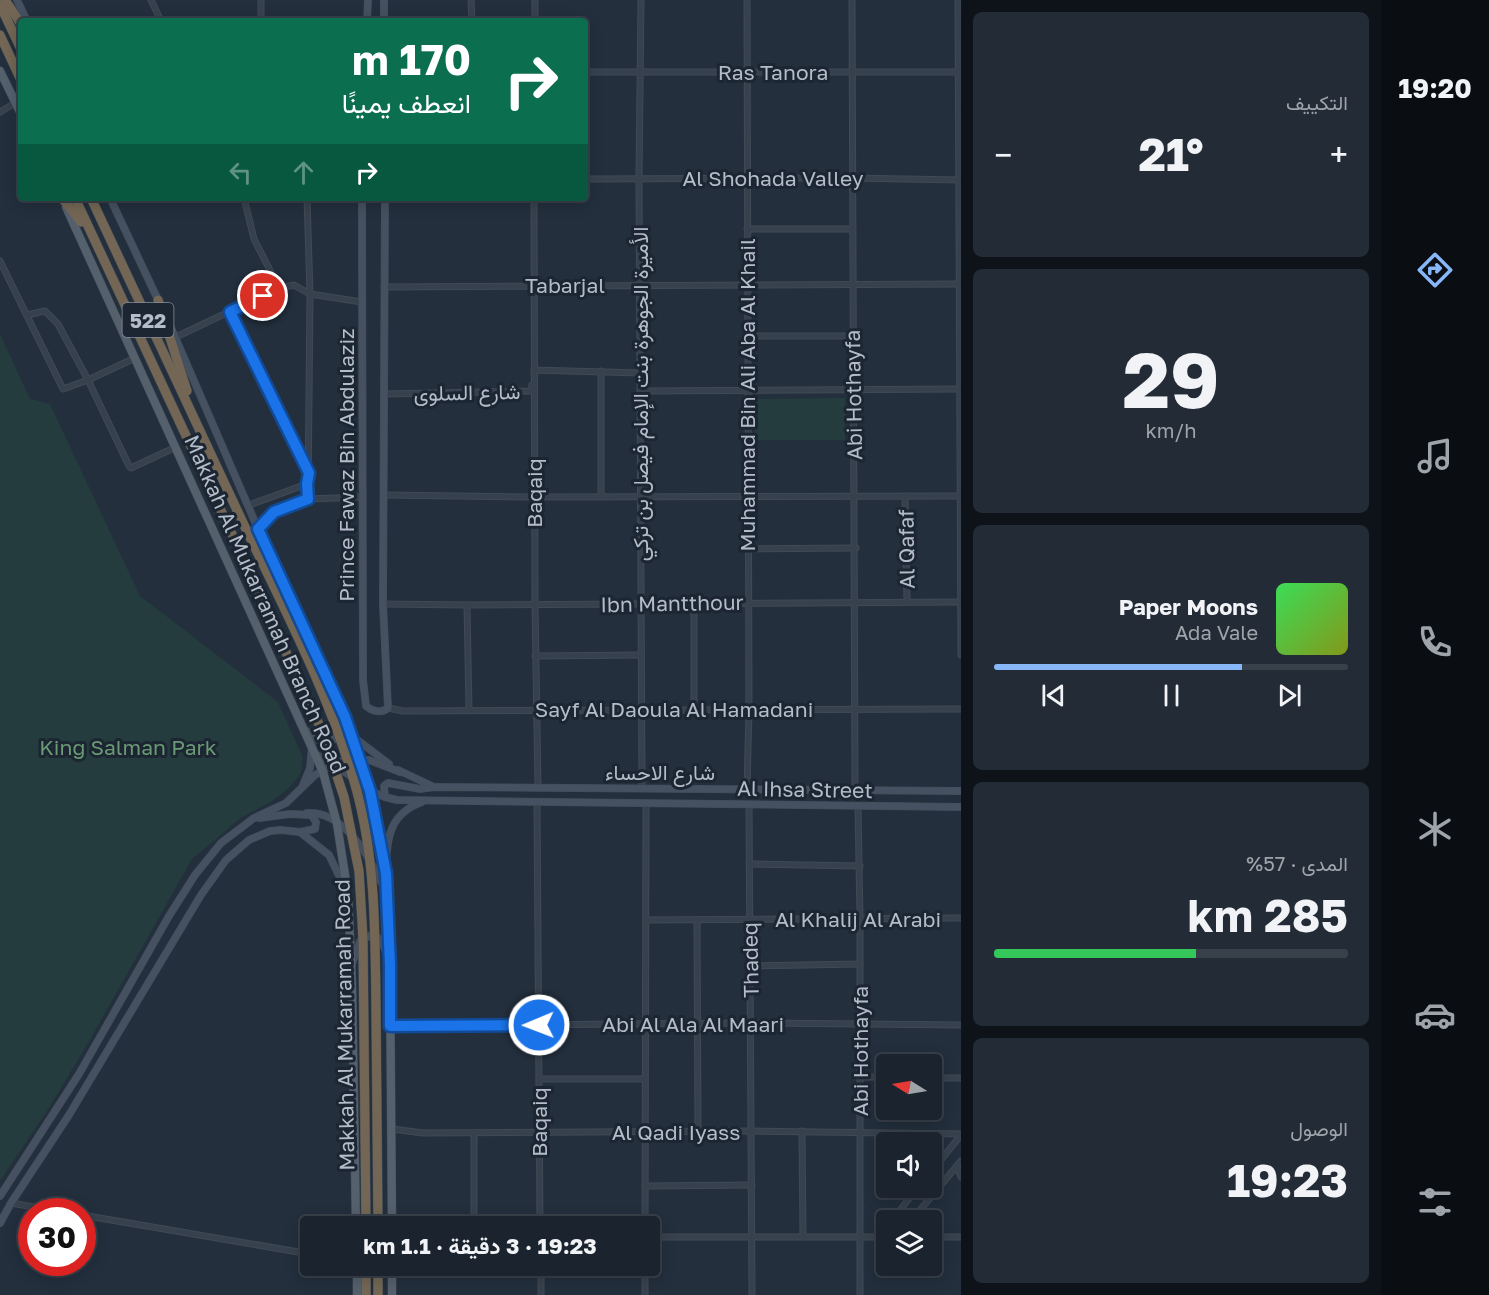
<!DOCTYPE html>
<html lang="ar">
<meta charset="utf-8">
<style>
:root{--surface:#1a232e;--page:#232b36;--text:#f1f3f6;--muted:#9fa4aa;--line:#38404a;--accent:#87b6f9}
body{margin:0;font-family:"Golos Text",Vazirmatn,sans-serif;background:var(--page);color:var(--text);direction:rtl;height:100vh;display:flex;flex-direction:column;font-size:22px;white-space:nowrap}
*{box-sizing:border-box;margin:0}
p{font-size:20px;color:var(--muted)}
.icon{flex:none;width:33px;height:33px;fill:none;stroke:currentColor;stroke-width:2;stroke-linecap:round;stroke-linejoin:round}
.map{position:relative;flex:1;overflow:hidden;direction:ltr}
.drawer{display:flex;flex-direction:column;gap:12px;padding:12px;background:#0e1319;width:420px}
.drawer>*{flex:none}
.top-card{position:absolute;left:18px;top:18px;width:570px;height:183px;border-radius:6px;box-shadow:0 3px 15px #0003,0 0 0 2px var(--line);direction:rtl;background:#0b6e4f;color:#fff;overflow:hidden}
.needle{width:39px;rotate:281deg}
.buttons{position:absolute;left:876px;top:1054px;display:grid;gap:12px}
.buttons a{display:grid;place-items:center;width:66px;height:66px;border-radius:6px;background:var(--surface);box-shadow:0 3px 15px #0003,0 0 0 2px var(--line);font-size:30px}
.speed{position:absolute;left:18px;top:1198px;display:flex;gap:12px;font-size:30px;font-weight:700;text-align:center}
.speed>*{display:grid;place-content:center;width:78px;height:78px;border-radius:50%;background:var(--surface);box-shadow:0 3px 15px #0003,0 0 0 2px var(--line);line-height:1}
.speed .limit{border:9px solid #d22;background:#fff;color:#111}
.pin{position:absolute;display:grid;place-items:center;width:51px;height:51px;color:#fff;margin:-26px;border:3px solid #fff;border-radius:50%;box-shadow:0 2px 6px #0007}
.me{position:absolute;width:66px;margin:-33px;rotate:269deg;stroke-linejoin:round;filter:drop-shadow(0 0 4px #0008)}
.turn{display:flex;align-items:center;gap:21px;height:126px;padding:0 18px;font-size:27px}
.turn .icon{width:78px;height:78px;stroke-width:2.5}
.turn b{display:block;font-size:42px;line-height:51px}
.lanes{display:flex;align-items:center;height:57px;padding:0 18px;background:#0003;justify-content:center;gap:30px;direction:ltr}
.lanes .off{opacity:.35}
.big{font-size:45px;font-weight:700;line-height:1.1}
.drawer .widget{flex:1;display:flex;flex-direction:column;justify-content:center;gap:9px;min-width:0;padding:0 21px;border-radius:9px;background:var(--page)}
.drawer .dial{align-items:center;gap:0}
.dial b{font-size:78px;line-height:1}
.song{display:flex;align-items:center;gap:18px}
.cover{width:72px;height:72px;border-radius:9px;background:linear-gradient(135deg,hsl(130 70% 55%),hsl(70 70% 35%))}
.played{height:6px;border-radius:3px;background:linear-gradient(90deg,var(--accent) 70%,var(--line) 70%)}
.keys{display:flex;justify-content:space-around;direction:ltr}
.heat{display:flex;justify-content:space-between;align-items:center;font-size:33px;direction:ltr}
.charge{height:9px;border-radius:4px;background:linear-gradient(90deg,#34c759 57%,var(--line) 0)}
.trip{position:absolute;left:300px;top:1216px;width:360px;height:60px;border-radius:6px;background:var(--surface);box-shadow:0 3px 15px #0003,0 0 0 2px var(--line);font-weight:700;line-height:60px;text-align:center;direction:rtl}
main{display:flex;flex:1;min-height:0}
.menu{display:flex;flex-direction:column;width:108px;justify-content:space-around;align-items:center;background:#0a0e12;color:var(--muted)}
.menu .icon{width:42px;height:42px}
.menu .selected{color:var(--accent)}
.menu b{font-size:27px;color:var(--text)}
.map>svg:first-child{display:block}
</style>
<main>
<nav class="menu">
<b>19:20</b>
<svg class="icon selected" aria-label="directions" viewBox="0 0 24 24"><path d="M12 3l9 9-9 9-9-9zM9 14v-3h6M13 9l2 2-2 2"/></svg>
<svg class="icon" aria-label="music" viewBox="0 0 24 24"><path d="M9 18V5l10-2v13"/><circle cx="6" cy="18" r="3"/><circle cx="16" cy="16" r="3"/></svg>
<svg class="icon" aria-label="phone" viewBox="0 0 24 24"><path d="M5 4h4l2 5-3 2q2 4 5 5l2-3 5 2v4C11 20 4 13 5 4z"/></svg>
<svg class="icon" aria-label="climate" viewBox="0 0 24 24"><path d="M12 3v18M4 7l16 10M4 17L20 7"/></svg>
<svg class="icon" aria-label="car" viewBox="0 0 24 24"><path d="M5 17H2v-5l4-1 3-4h7l3 4 3 1v5h-3M9 17h6M6 11h13"/><circle cx="7" cy="17" r="2"/><circle cx="17" cy="17" r="2"/></svg>
<svg class="icon" aria-label="filters" viewBox="0 0 24 24"><path d="M4 7h16M4 17h16"/><circle cx="9" cy="7" r="2"/><circle cx="15" cy="17" r="2"/></svg>
</nav>
<section class="drawer">
<div class="widget"><p>التكييف</p>
<div class="heat"><a>−</a><b class="big">21°</b><a>+</a></div>
</div>
<div class="widget dial"><b>29</b><p>km/h</p></div>
<div class="widget">
<div class="song"><i class="cover"></i><div><b>Paper Moons</b><p>Ada Vale</p></div></div>
<div class="played"></div>
<div class="keys"><svg class="icon" aria-label="previous" viewBox="0 0 24 24"><path d="M18 5L8 12l10 7zM5 5v14"/></svg><svg class="icon" aria-label="pause" viewBox="0 0 24 24"><path d="M8 5v14M16 5v14"/></svg><svg class="icon" aria-label="next" viewBox="0 0 24 24"><path d="M6 5l10 7-10 7zM19 5v14"/></svg></div>
</div>
<div class="widget"><p>المدى · 57%</p><b class="big">285 km</b><div class="charge"></div></div>
<div class="widget"><p>الوصول</p><b class="big">19:23</b></div>
</section>
<div class="map">
<svg width="961" height="1295" viewBox="0 0 961 1295">
<rect width="100%" height="100%" fill="#232f3d"/>
<!-- green -->
<g fill="#253c3e">
<path d="M 0,334 L 30,399 L 50,404 L 140,596 L 278,702 L 303,758 L 301,773 L 288,789 L 269,803 L 242,817 L 192,859 L 91,1038 L 49,1108 L 0,1181 Z"/>
<path d="M 845,398 L 845,440 L 755,440 L 756,399 Z"/>
</g>
<g fill="none" stroke-linecap="round" stroke-linejoin="round">
<defs>
<g id="minor">
<path d="M 151,0 L 161,21"/>
<path d="M 471,0 L 472,21"/>
<path d="M 535,0 L 535,21"/>
<path d="M 641,0 L 639,178 L 642,788"/>
<path d="M 747,0 L 749,710 L 747,789"/>
<path d="M 852,0 L 855,789"/>
<path d="M 958,0 L 961,655"/>
<path d="M 261,21 L 261,0"/>
<path d="M 585,72 L 958,72"/>
<path d="M 0,112 L 15,103"/>
<path d="M 585,179 L 851,178 L 961,180"/>
<path d="M 244,198 L 254,239 L 279,288"/>
<path d="M 307,198 L 310,294 L 308,499"/>
<path d="M 534,198 L 535,604 L 538,788"/>
<path d="M 747,229 L 852,229"/>
<path d="M 0,261 L 63,389 L 88,380 L 135,358"/>
<path d="M 384,287 L 961,284"/>
<path d="M 230,312 L 309,472"/>
<path d="M 27,315 L 45,311 L 58,324 L 88,380 L 129,466 L 131,468 L 176,447"/>
<path d="M 748,336 L 853,336"/>
<path d="M 176,337 L 279,288 L 294,285 L 310,294 L 362,302"/>
<path d="M 601,371 L 601,497"/>
<path d="M 534,373 L 534,370 L 640,373"/>
<path d="M 641,391 L 960,389"/>
<path d="M 384,394 L 532,391 L 532,385"/>
<path d="M 384,495 L 534,497 L 961,496"/>
<path d="M 905,496 L 907,601"/>
<path d="M 249,505 L 307,484"/>
<path d="M 258,529 L 274,512 L 308,499 L 362,497"/>
<path d="M 747,549 L 856,548"/>
<path d="M 694,603 L 694,710"/>
<path d="M 383,604 L 467,605 L 961,602"/>
<path d="M 467,605 L 469,710"/>
<path d="M 535,656 L 641,655"/>
<path d="M 388,708 L 403,711 L 961,709"/>
<path d="M 537,802 L 540,1227"/>
<path d="M 749,805 L 752,1295"/>
<path d="M 858,806 L 860,919 L 860,1295"/>
<path d="M 749,864 L 860,866"/>
<path d="M 646,920 L 961,918"/>
<path d="M 697,920 L 698,1132"/>
<path d="M 750,966 L 860,964"/>
<path d="M 390,1026 L 750,1023 L 961,1025"/>
<path d="M 860,1077 L 886,1077"/>
<path d="M 932,1078 L 961,1078"/>
<path d="M 539,1079 L 645,1079"/>
<path d="M 392,1129 L 423,1133 L 751,1131 L 961,1134"/>
<path d="M 802,1131 L 803,1237"/>
<path d="M 957,1166 L 961,1177"/>
<path d="M 932,1171 L 961,1135"/>
<path d="M 645,1186 L 752,1185"/>
<path d="M 11,1203 L 62,1212"/>
<path d="M 82,1215 L 310,1254"/>
<path d="M 892,1221 L 917,1188"/>
<path d="M 911,1221 L 961,1161"/>
<path d="M 474,1227 L 474,1133"/>
<path d="M 645,1227 L 646,803"/>
<path d="M 650,1237 L 886,1237"/>
<path d="M 879,1237 L 886,1228"/>
<path d="M 932,1237 L 961,1237"/>
<path d="M 541,1266 L 541,1295"/>
<path d="M 645,1266 L 645,1295"/>
</g>
<g id="secondary">
<path d="M 17,0 L 27,21"/>
<path d="M 367,21 L 368,0"/>
<path d="M 384,21 L 384,0"/>
<path d="M 110,198 L 160,304"/>
<path d="M 362,198 L 363,680 L 366,706 C 372,711 381,714 388,708 L 383,604 L 385,198"/>
<path d="M 169,323 L 255,522 L 336,698"/>
<path d="M 305,730 L 323,744 L 344,735 L 346,721"/>
<path d="M 352,736 L 389,764"/>
<path d="M 315,754 L 348,774 L 370,791 L 385,797"/>
<path d="M 398,770 L 434,787"/>
<path d="M 303,785 L 310,768 L 312,747"/>
<path d="M 961,791 L 434,787 L 420,789 L 388,783 L 384,786 L 385,797 L 397,800 L 961,807"/>
<path d="M 307,813 C 346,810 373,863 386,892"/>
<path d="M 300,832 L 329,855 L 346,890"/>
<path d="M 386,864 C 387,834 392,813 422,802"/>
<path d="M 352,964 L 360,941 L 369,936 L 381,939 L 389,960"/>
<path d="M 0,1196 L 79,1074 L 169,916 L 195,875 L 221,843 L 254,818 L 286,803 L 315,775 L 338,762 L 352,760 L 369,760 L 400,772"/>
<path d="M 0,1223 L 11,1203 L 69,1115 L 201,895 L 226,860 L 249,840 L 270,831 L 281,830 L 300,832 L 315,829 L 316,822 L 311,815 L 290,814 L 259,818"/>
</g>
<g id="primary">
<path d="M 0,71 L 21,114"/>
<path d="M 66,207 L 323,772 L 337,824 L 348,894 L 352,986 L 356,1227"/>
<path d="M 336,698 L 358,752 L 370,791 L 386,873 L 390,965 L 392,1227"/>
<path d="M 392,1266 L 392,1295"/>
<path d="M 357,1295 L 357,1266"/>
</g>
<g id="motorway">
<path d="M 5,0 L 21,24"/>
<path d="M 0,5 L 21,49"/>
<path d="M 0,35 L 21,80"/>
<path d="M 62,198 L 81,222"/>
<path d="M 75,198 L 231,532"/>
<path d="M 91,198 L 244,525"/>
<path d="M 158,300 L 187,391"/>
<path d="M 366,1266 L 366,1295"/>
<path d="M 378,1266 L 378,1295"/>
</g>
</defs>
<!-- minor casing -->
<use href="#minor" stroke="#404a56" stroke-width="7"/>
<!-- secondary casing -->
<use href="#secondary" stroke="#404a56" stroke-width="8"/>
<!-- primary casing -->
<use href="#primary" stroke="#404a56" stroke-width="9"/>
<!-- motorway casing -->
<use href="#motorway" stroke="#424c58" stroke-width="10"/>
<!-- minor -->
<use href="#minor" stroke="#37414d" stroke-width="5"/>
<!-- secondary -->
<use href="#secondary" stroke="#455060" stroke-width="7"/>
<!-- primary -->
<use href="#primary" stroke="#55606d" stroke-width="8"/>
<!-- motorway -->
<use href="#motorway" stroke="#736654" stroke-width="9"/>
<defs>
<g id="motorway-bridge">
<path d="M 244,525 C 285,610 330,696 356,788 C 376,860 375,935 376,1009 C 377,1082 377,1154 378,1227"/>
<path d="M 231,532 L 322,731 L 344,797 L 359,871 L 363,939 L 366,1227"/>
</g>
</defs>
<!-- motorway-bridge casing -->
<use href="#motorway-bridge" stroke="#424c58" stroke-width="10" stroke-linecap="butt"/>
<!-- motorway-bridge -->
<use href="#motorway-bridge" stroke="#736654" stroke-width="9"/>
</g>
<g fill="none" stroke-linecap="round" stroke-linejoin="round">
<defs>
<path id="route" d="M 263,296 L 230,312 L 309,473 L 307,484 L 308,499 L 274,512 L 258,529 L 345,717 L 370,791 L 386,873 L 390,965 L 390,1026 L 539,1025"/>
</defs>
<!-- route casing -->
<use href="#route" stroke="#114b97" stroke-width="15"/>
<!-- route -->
<use href="#route" stroke="#1a73e8" stroke-width="10"/>
</g>
<g text-anchor="middle" dominant-baseline="central" stroke-width="6" stroke-linejoin="round" paint-order="stroke">
<!-- shield labels -->
<rect fill="#1c2632" stroke="#868f9b" stroke-width="1.5" x="122.5" y="303" width="51" height="34" rx="4.5"/>
<g font-size="20" font-weight="bold" fill="#b3bcc8">
<text x="148" y="320">522</text>
</g>
<!-- street labels -->
<g font-size="21" fill="#b3bcc8" stroke="#1c2632">
<text x="773" y="72">Ras Tanora</text>
<text x="773" y="178">Al Shohada Valley</text>
<text x="565" y="285">Tabarjal</text>
<text transform="translate(467 392) rotate(-1)">شارع السلوى</text>
<text transform="translate(640 394) rotate(-90)">الأميرة الجوهرة بنت الإمام فيصل بن تركي</text>
<text transform="translate(747 395) rotate(-90)">Muhammad Bin Ali Aba Al Khail</text>
<text transform="translate(853 395) rotate(-91)">Abi Hothayfa</text>
<text transform="translate(346 465) rotate(-90)">Prince Fawaz Bin Abdulaziz</text>
<text transform="translate(534 493) rotate(-90)">Baqaiq</text>
<text transform="translate(906 549) rotate(-91)">Al Qafaf</text>
<text transform="translate(672 603) rotate(-1)">Ibn Mantthour</text>
<text transform="translate(266 604) rotate(66)">Makkah Al Mukarramah Branch Road</text>
<text x="674" y="709">Sayf Al Daoula Al Hamadani</text>
<text x="660" y="772">شارع الاحساء</text>
<text transform="translate(805 789) rotate(1)">Al Ihsa Street</text>
<text x="858" y="919">Al Khalij Al Arabi</text>
<text transform="translate(750 960) rotate(-91)">Thadeq</text>
<text x="693" y="1024">Abi Al Ala Al Maari</text>
<text transform="translate(344 1025) rotate(-91)">Makkah Al Mukarramah Road</text>
<text transform="translate(860 1051) rotate(-90)">Abi Hothayfa</text>
<text transform="translate(539 1122) rotate(-90)">Baqaiq</text>
<text x="676" y="1132">Al Qadi Iyass</text>
</g>
<!-- park labels -->
<g font-size="21" fill="#6a9a73" stroke="#1c2632">
<text x="128" y="747">King Salman Park</text>
</g>
</g>
</svg>
<div class="buttons">
<a><svg class="needle" viewBox="-14 -14 28 28"><path d="M0-13l5 13h-10z" fill="#e53935"/><path d="M0 13l5-13h-10z" fill="#9fa4aa"/></svg></a>
<a><svg class="icon" aria-label="sound" viewBox="0 0 24 24"><path d="M4 9h4l5-4v14l-5-4H4zM17 9q2 3 0 6"/></svg></a>
<a><svg class="icon" aria-label="layers" viewBox="0 0 24 24"><path d="M12 4l9 5-9 5-9-5zM3 14l9 5 9-5"/></svg></a>
</div>
<div class="speed"><div class="limit">30</div></div>
<div class="pin" style="left:263px;top:296px;background:#d93025"><svg class="icon" aria-label="arrive" viewBox="0 0 24 24"><path d="M6 21V4h12l-3 4 3 4H6"/></svg></div>
<svg class="me" style="left:539px;top:1025px" viewBox="-20 -20 40 40"><circle r="17" fill="#1a73e8" stroke="#fff" stroke-width="3"/><path d="M0-11L8 9 0 5-8 9z" fill="#fff"/></svg>
<div class="trip">19:23 · 3 دقيقة · 1.1 km</div>
<div class="top-card">
<div class="turn"><svg class="icon" aria-label="right" viewBox="0 0 24 24"><path d="M7 20v-9h11M14 6l5 5-5 5"/></svg><div><b>170 m</b>انعطف يمينًا</div></div>
<div class="lanes"><svg class="icon off" aria-label="left" viewBox="0 0 24 24"><path d="M17 20v-9H6M10 6l-5 5 5 5"/></svg><svg class="icon off" aria-label="ahead" viewBox="0 0 24 24"><path d="M12 20V5M6 11l6-6 6 6"/></svg><svg class="icon" aria-label="right" viewBox="0 0 24 24"><path d="M7 20v-9h11M14 6l5 5-5 5"/></svg></div>
</div>
</div>
</main>
